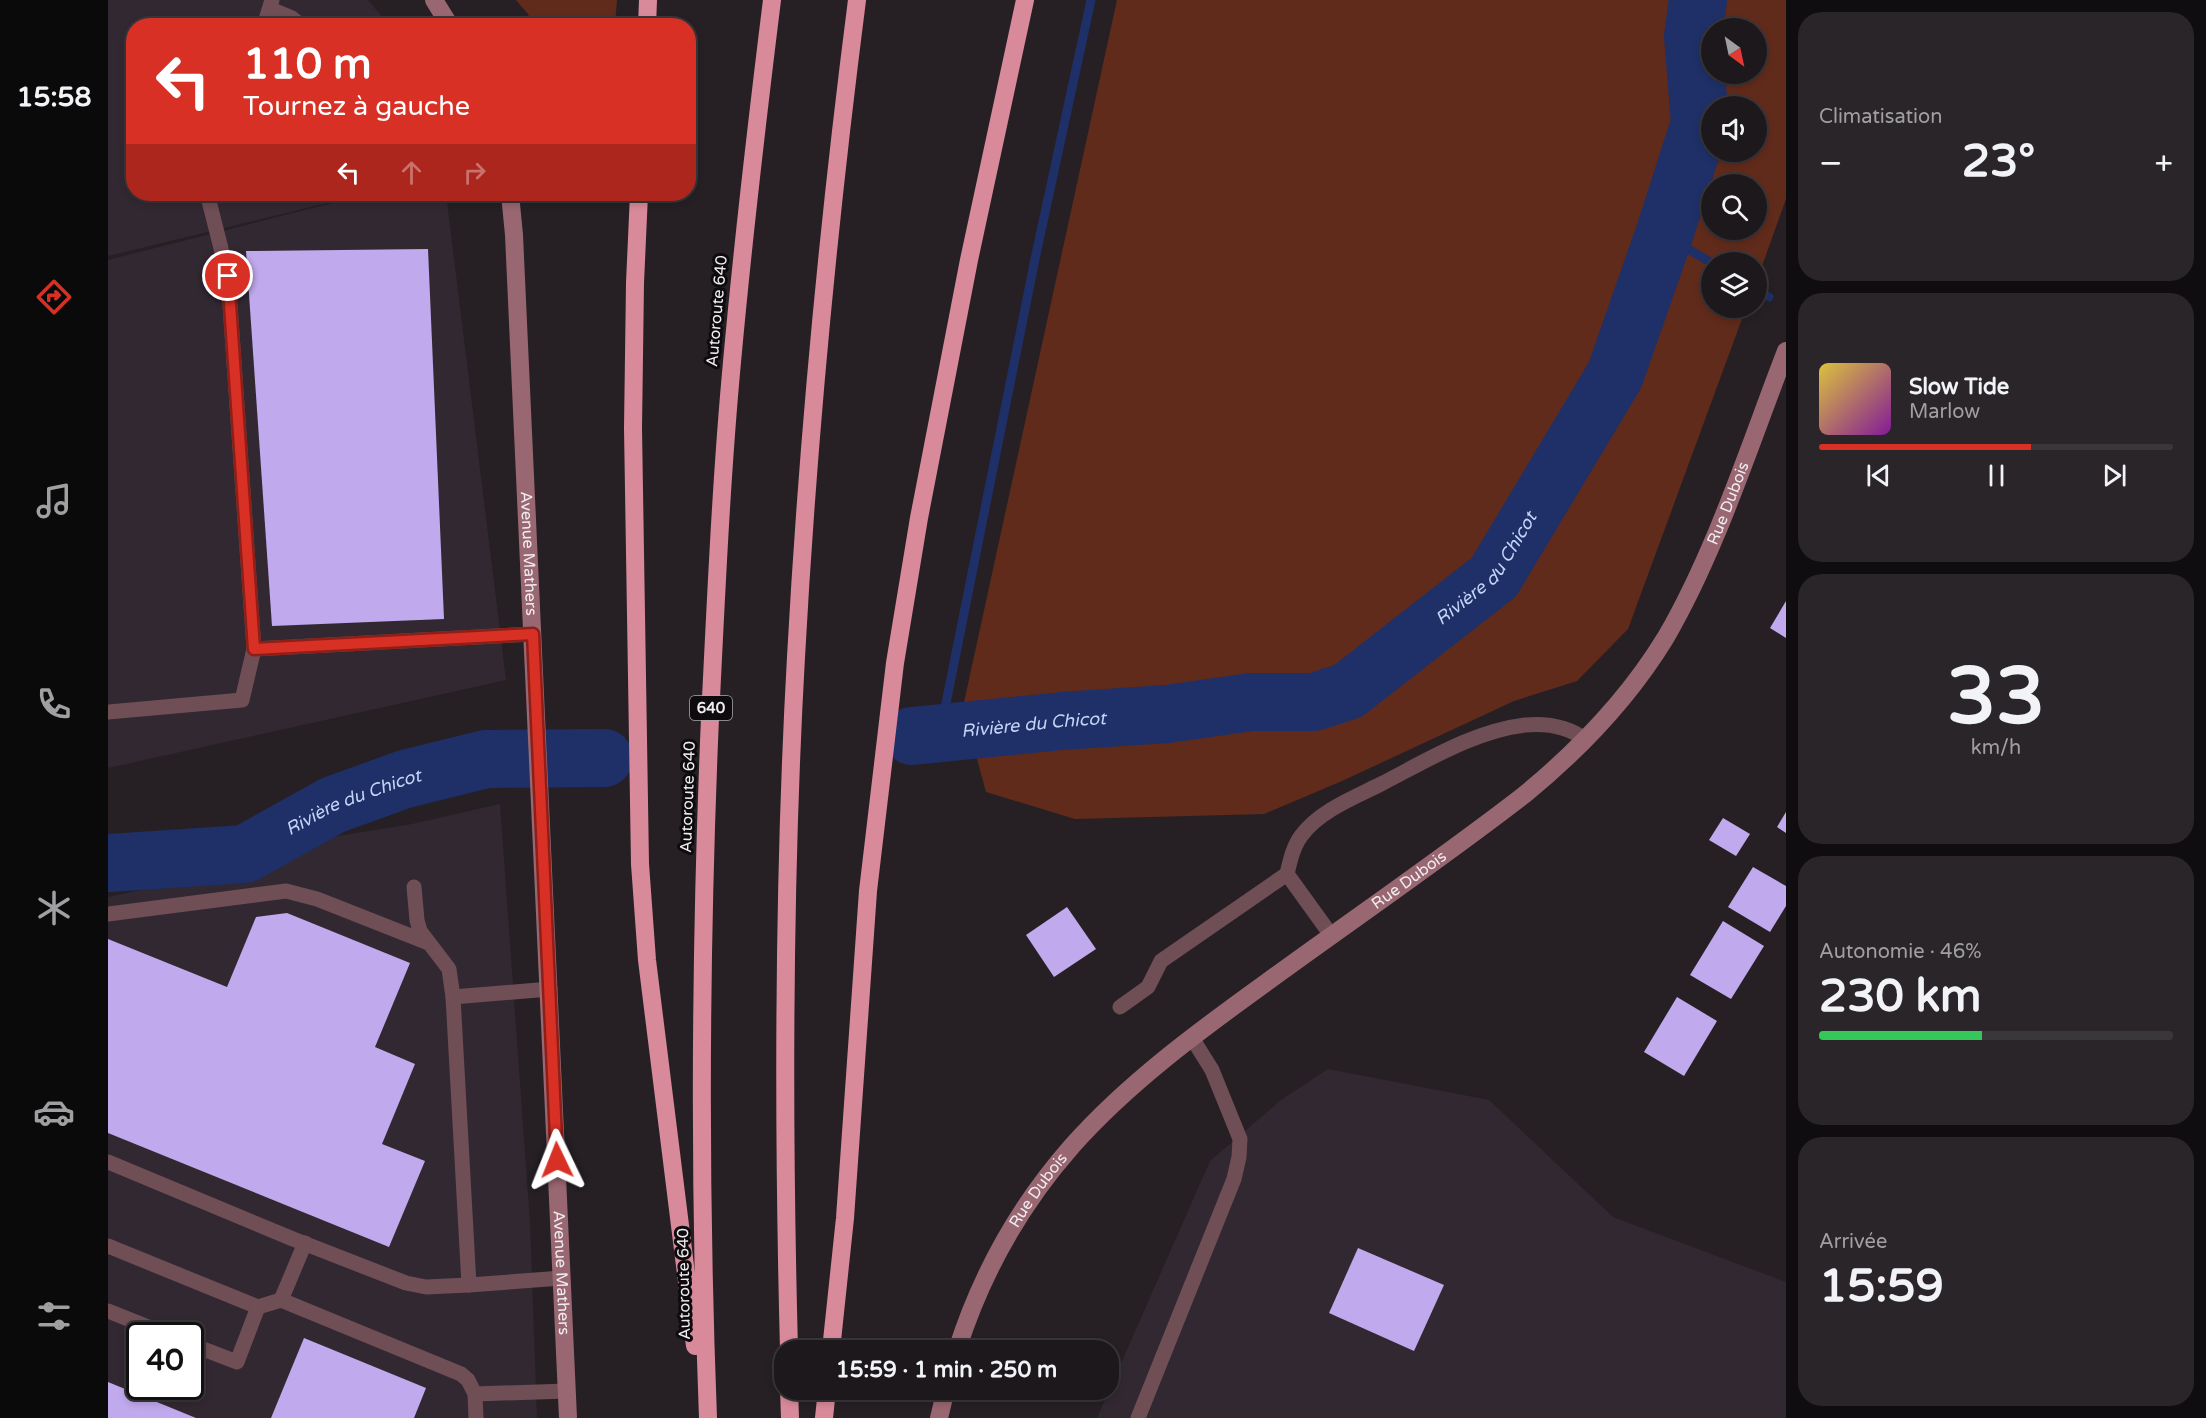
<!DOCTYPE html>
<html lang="fr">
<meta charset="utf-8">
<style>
:root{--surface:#1c181c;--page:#292529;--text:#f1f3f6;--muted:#a0a0a3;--line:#3a373b;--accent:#d93025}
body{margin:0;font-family:"Varela Round",sans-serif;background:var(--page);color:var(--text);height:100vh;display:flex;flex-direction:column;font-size:22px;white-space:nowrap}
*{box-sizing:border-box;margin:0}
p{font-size:20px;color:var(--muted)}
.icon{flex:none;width:33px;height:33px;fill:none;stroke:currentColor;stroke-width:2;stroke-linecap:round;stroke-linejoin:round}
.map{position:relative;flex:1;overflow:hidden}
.sheet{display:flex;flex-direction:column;gap:12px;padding:12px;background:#0f0d0f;width:420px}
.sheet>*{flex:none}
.guide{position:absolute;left:18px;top:18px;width:570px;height:183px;border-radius:24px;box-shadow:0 3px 9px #0003,0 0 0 2px var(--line);background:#d93025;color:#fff;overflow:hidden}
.needle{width:39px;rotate:147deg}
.tools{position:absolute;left:1593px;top:18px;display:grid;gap:12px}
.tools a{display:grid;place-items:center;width:66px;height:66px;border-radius:50%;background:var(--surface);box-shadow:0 3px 9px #0003,0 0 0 2px var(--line);font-size:30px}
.speed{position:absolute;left:18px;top:1322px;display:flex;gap:12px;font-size:30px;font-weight:700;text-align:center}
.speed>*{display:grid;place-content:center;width:78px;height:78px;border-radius:50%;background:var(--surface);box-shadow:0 3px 9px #0003,0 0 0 2px var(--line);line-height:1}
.speed .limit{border:3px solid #111;border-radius:9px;background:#fff;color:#111}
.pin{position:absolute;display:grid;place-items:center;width:51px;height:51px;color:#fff;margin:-26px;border:3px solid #fff;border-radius:50%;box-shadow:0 2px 6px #0007}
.me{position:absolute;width:66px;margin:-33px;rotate:358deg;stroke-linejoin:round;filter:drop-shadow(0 0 4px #0008)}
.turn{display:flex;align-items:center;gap:21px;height:126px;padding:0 18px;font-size:27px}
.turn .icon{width:78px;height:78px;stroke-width:2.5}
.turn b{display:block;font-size:42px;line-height:51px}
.lanes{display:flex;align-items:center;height:57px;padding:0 18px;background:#0003;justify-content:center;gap:30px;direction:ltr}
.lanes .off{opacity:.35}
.big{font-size:45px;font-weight:800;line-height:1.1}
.sheet .card{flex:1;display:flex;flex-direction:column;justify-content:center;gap:9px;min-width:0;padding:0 21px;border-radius:24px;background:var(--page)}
.sheet .dial{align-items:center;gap:0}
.dial b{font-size:78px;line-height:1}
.song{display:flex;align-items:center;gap:18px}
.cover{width:72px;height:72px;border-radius:9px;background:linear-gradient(135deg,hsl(50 70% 55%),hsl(290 70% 35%))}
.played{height:6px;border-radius:3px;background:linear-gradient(90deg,var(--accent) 60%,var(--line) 60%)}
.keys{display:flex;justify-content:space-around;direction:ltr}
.heat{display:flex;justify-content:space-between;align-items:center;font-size:33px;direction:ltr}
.charge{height:9px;border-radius:4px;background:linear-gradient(90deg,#34c759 46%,var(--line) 0)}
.trip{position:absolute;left:666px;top:1340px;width:345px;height:60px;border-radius:24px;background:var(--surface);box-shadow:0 3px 9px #0003,0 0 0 2px var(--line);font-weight:800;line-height:60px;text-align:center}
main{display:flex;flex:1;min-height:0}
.dock{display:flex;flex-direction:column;width:108px;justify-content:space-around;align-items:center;background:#0b0a0b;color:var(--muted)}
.dock .icon{width:42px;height:42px}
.dock .active{color:var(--accent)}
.dock b{font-size:27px;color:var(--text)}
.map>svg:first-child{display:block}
</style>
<main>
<nav class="dock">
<b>15:58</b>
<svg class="icon active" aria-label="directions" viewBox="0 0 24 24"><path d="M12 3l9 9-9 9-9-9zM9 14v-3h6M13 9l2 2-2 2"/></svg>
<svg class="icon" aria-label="music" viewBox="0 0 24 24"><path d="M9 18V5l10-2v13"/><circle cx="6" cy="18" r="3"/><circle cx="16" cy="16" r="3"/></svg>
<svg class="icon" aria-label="phone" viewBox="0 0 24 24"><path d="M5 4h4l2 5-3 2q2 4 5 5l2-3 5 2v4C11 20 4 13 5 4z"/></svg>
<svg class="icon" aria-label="climate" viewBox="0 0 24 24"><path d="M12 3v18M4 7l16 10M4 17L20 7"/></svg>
<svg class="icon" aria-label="car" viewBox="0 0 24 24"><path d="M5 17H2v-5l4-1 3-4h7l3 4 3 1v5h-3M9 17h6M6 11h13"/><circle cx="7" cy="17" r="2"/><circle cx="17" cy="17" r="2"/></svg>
<svg class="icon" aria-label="filters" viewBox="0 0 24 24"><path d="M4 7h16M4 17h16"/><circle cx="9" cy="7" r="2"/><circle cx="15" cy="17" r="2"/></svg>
</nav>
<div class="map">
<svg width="1678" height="1418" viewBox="0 0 1678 1418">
<rect width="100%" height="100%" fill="#262025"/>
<!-- built -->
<g fill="#322831" fill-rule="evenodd">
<path d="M 0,0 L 260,0 L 281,25 L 26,26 L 26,194 L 256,194 L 0,256 Z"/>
<path d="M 260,194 L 338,194 L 398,680 L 0,768 L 0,260 Z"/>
<path d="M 392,804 L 422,1223 L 429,1418 L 0,1418 L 0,897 L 95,877 L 176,845 L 304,824 ZM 32,1335 L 82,1335 L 82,1386 L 32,1386 Z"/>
<path d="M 1220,1069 L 1381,1100 L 1505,1217 L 1678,1282 L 1678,1418 L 989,1418 L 1102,1161 L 1173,1100 Z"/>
</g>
<!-- green -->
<g fill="#612b1b" fill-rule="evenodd">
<path d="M 408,0 L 509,0 L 507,25 L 424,25 L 420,14 Z"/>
<path d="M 1009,0 L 1678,0 L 1678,199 L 1649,280 L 1648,262 L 1604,262 L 1604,308 L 1638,308 L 1520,629 L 1469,681 L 1406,701 L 1234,781 L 1156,814 L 967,819 L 878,792 L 855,707 ZM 1604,28 L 1648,28 L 1648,74 L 1604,74 ZM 1604,106 L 1648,106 L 1648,152 L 1604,152 ZM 1604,184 L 1648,184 L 1648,230 L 1604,230 Z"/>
</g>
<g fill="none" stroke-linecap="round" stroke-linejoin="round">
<!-- stream -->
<g stroke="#1e3067" stroke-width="9">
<path d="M 1556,235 L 1604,263"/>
<path d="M 1648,289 L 1661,297"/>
<path d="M 832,733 L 927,259 L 983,0"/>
</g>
<!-- river -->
<g stroke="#1e3067" stroke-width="58">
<path id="s1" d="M 804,736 L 954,721 L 1059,714 L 1143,702 L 1206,702 L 1240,691 L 1386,577 L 1507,375 L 1556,235 L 1592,123 L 1585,36 L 1590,0"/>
<path id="s2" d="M 0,863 L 137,854 L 225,805 L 297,779 L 378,759 L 496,758"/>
</g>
</g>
<!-- building -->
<g fill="#c0a9ed">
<path d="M 320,249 L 336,619 L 164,626 L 138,251 Z"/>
<path d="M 1678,601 L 1678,638 L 1662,628 Z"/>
<path d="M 1678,812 L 1678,833 L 1669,827 Z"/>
<path d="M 1615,818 L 1642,834 L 1628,856 L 1601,840 Z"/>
<path d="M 1645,867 L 1678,886 L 1678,906 L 1662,932 L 1620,907 Z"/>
<path d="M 959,907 L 988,949 L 946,977 L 918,935 Z"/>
<path d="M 179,913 L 302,963 L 267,1047 L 307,1064 L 274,1144 L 317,1161 L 281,1247 L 0,1133 L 0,939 L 119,987 L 148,917 Z"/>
<path d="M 1615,921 L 1656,946 L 1623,999 L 1582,975 Z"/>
<path d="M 1569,997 L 1609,1021 L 1576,1076 L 1536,1052 Z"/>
<path d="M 1250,1248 L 1336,1285 L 1306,1351 L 1221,1313 Z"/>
<path d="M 196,1338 L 318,1388 L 306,1418 L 163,1418 Z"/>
<path d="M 0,1382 L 88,1418 L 0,1418 Z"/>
</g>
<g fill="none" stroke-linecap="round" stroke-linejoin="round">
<!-- lane -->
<g stroke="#6f4e55" stroke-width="15">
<path d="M 162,9 L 184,18 L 194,26"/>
<path d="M 156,26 L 164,0"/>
<path d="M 100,194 L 100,197 L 116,194"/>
<path d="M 100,197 L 120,276 L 146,649 L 425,634"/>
<path d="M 0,712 L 134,700 L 146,649"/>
<path d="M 1179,874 C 1182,861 1185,847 1193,836 C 1211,811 1247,797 1273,784 C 1318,761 1366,731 1417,725 C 1439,723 1461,727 1478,740"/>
<path d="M 306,887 L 309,920 L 312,931 L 341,969 L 345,997"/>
<path d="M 0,914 L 178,891 L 209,899 L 318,942"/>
<path d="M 442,989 L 345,997 L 361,1285 L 454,1278"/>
<path d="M 1012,1007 L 1040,987 L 1053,961 L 1179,874 L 1223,935"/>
<path d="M 0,1162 L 185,1239 L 298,1283 L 318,1287 L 361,1285"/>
<path d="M 0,1246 L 150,1307 L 173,1300 L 353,1374 L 360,1380 L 367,1394"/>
<path d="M 173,1300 L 197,1243"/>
<path d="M 0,1311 L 60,1335"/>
<path d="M 82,1344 L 129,1362 L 150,1307"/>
<path d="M 368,1418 L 367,1394 L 459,1391"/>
<path d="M 1030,1418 L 1126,1179 L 1131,1157 L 1132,1139 L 1104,1070 L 1084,1038"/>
</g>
<!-- secondary -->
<g stroke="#996772" stroke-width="18">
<path d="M 326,0 L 342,26"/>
<path id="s3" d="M 402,194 L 406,235 L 460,1418"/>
<path id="s4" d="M 849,1350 C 873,1275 912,1205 964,1146 C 1020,1083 1091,1031 1159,982 C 1244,920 1332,860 1416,795 C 1471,750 1521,698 1558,637 C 1608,551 1642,444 1678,351"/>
<path d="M 831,1418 L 838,1389"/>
</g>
<!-- highway -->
<g stroke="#d88a9b" stroke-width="18">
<path d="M 539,26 L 540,0"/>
<path d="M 531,194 L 527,283 L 525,428 L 532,864 L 539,960 L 587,1346"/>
<path d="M 681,1350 C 675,1119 675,888 688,657 C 700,437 721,218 749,0"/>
<path d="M 723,1350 L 737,1218 L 760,891 L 787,663 L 811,518 L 861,260 L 917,0"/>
<path d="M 681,1389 L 682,1418"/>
<path d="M 600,1418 C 591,1185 592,952 602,718 C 608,599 613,481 624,362 C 635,241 649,121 664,0"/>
<path d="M 716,1418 L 719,1389"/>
</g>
</g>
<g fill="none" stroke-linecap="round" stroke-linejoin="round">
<defs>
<path id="route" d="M 120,276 L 146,649 L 425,634 L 449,1160"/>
</defs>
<!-- route casing -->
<use href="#route" stroke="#8d1f18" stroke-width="15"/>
<!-- route -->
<use href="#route" stroke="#d93025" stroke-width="10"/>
</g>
<g text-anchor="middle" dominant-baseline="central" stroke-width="6" stroke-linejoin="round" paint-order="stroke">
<!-- shield labels -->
<rect fill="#0d0b0d" stroke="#aca8ab" stroke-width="1.5" x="582" y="696" width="42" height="24" rx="4.5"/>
<g font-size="15" font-weight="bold" fill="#f0ecef">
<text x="603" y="708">640</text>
</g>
<!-- street labels -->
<g font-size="16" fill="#f0ecef" stroke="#0d0b0d">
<text transform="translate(609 311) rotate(-85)">Autoroute 640</text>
<text stroke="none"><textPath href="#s4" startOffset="1170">Rue Dubois</textPath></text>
<text stroke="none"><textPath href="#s3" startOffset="360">Avenue Mathers</textPath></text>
<text transform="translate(580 797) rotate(-88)">Autoroute 640</text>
<text stroke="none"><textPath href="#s4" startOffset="666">Rue Dubois</textPath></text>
<text stroke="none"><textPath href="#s4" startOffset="180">Rue Dubois</textPath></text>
<text stroke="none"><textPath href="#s3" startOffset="1080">Avenue Mathers</textPath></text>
<text transform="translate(576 1284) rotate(-91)">Autoroute 640</text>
</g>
<!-- water labels -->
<g font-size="18" font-style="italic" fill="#c4d3f6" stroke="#0d0b0d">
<text stroke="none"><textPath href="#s1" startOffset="626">Rivière du Chicot</textPath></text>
<text stroke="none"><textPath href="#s1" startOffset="122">Rivière du Chicot</textPath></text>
<text stroke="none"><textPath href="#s2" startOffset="258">Rivière du Chicot</textPath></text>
</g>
</g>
</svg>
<div class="tools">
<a><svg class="needle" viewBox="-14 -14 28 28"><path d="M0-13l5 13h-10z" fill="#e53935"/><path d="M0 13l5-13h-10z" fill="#a0a0a3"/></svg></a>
<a><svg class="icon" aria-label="sound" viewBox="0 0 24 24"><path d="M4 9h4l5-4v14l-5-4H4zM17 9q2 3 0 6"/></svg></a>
<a><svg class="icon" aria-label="search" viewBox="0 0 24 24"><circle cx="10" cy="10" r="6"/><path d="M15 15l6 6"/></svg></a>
<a><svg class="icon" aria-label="layers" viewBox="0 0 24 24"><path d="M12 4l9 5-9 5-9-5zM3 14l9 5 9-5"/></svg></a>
</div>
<div class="speed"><div class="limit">40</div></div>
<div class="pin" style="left:120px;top:276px;background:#d93025"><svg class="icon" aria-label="arrive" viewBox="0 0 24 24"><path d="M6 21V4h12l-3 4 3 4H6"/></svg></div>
<svg class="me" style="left:449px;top:1160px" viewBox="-20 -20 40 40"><path d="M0-17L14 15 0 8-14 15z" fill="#d93025" stroke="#fff" stroke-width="4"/></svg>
<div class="trip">15:59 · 1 min · 250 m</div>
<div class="guide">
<div class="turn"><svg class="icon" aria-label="left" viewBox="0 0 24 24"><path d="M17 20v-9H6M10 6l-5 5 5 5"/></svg><div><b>110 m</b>Tournez à gauche</div></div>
<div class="lanes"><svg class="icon" aria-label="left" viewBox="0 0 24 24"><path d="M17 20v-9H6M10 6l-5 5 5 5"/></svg><svg class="icon off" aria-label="ahead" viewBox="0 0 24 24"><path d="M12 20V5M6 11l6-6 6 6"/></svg><svg class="icon off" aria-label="right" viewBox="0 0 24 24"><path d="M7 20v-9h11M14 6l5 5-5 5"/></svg></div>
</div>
</div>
<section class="sheet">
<div class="card"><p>Climatisation</p>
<div class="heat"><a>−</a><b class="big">23°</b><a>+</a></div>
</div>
<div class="card">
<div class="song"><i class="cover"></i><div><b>Slow Tide</b><p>Marlow</p></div></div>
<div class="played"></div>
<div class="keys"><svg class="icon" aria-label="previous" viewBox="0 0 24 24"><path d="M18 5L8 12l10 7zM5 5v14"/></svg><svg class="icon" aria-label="pause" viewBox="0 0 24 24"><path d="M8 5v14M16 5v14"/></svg><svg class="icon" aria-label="next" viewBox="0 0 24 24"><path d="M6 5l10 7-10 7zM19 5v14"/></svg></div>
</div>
<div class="card dial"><b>33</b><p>km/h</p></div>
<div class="card"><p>Autonomie · 46%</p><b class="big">230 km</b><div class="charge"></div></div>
<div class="card"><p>Arrivée</p><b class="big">15:59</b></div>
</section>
</main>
